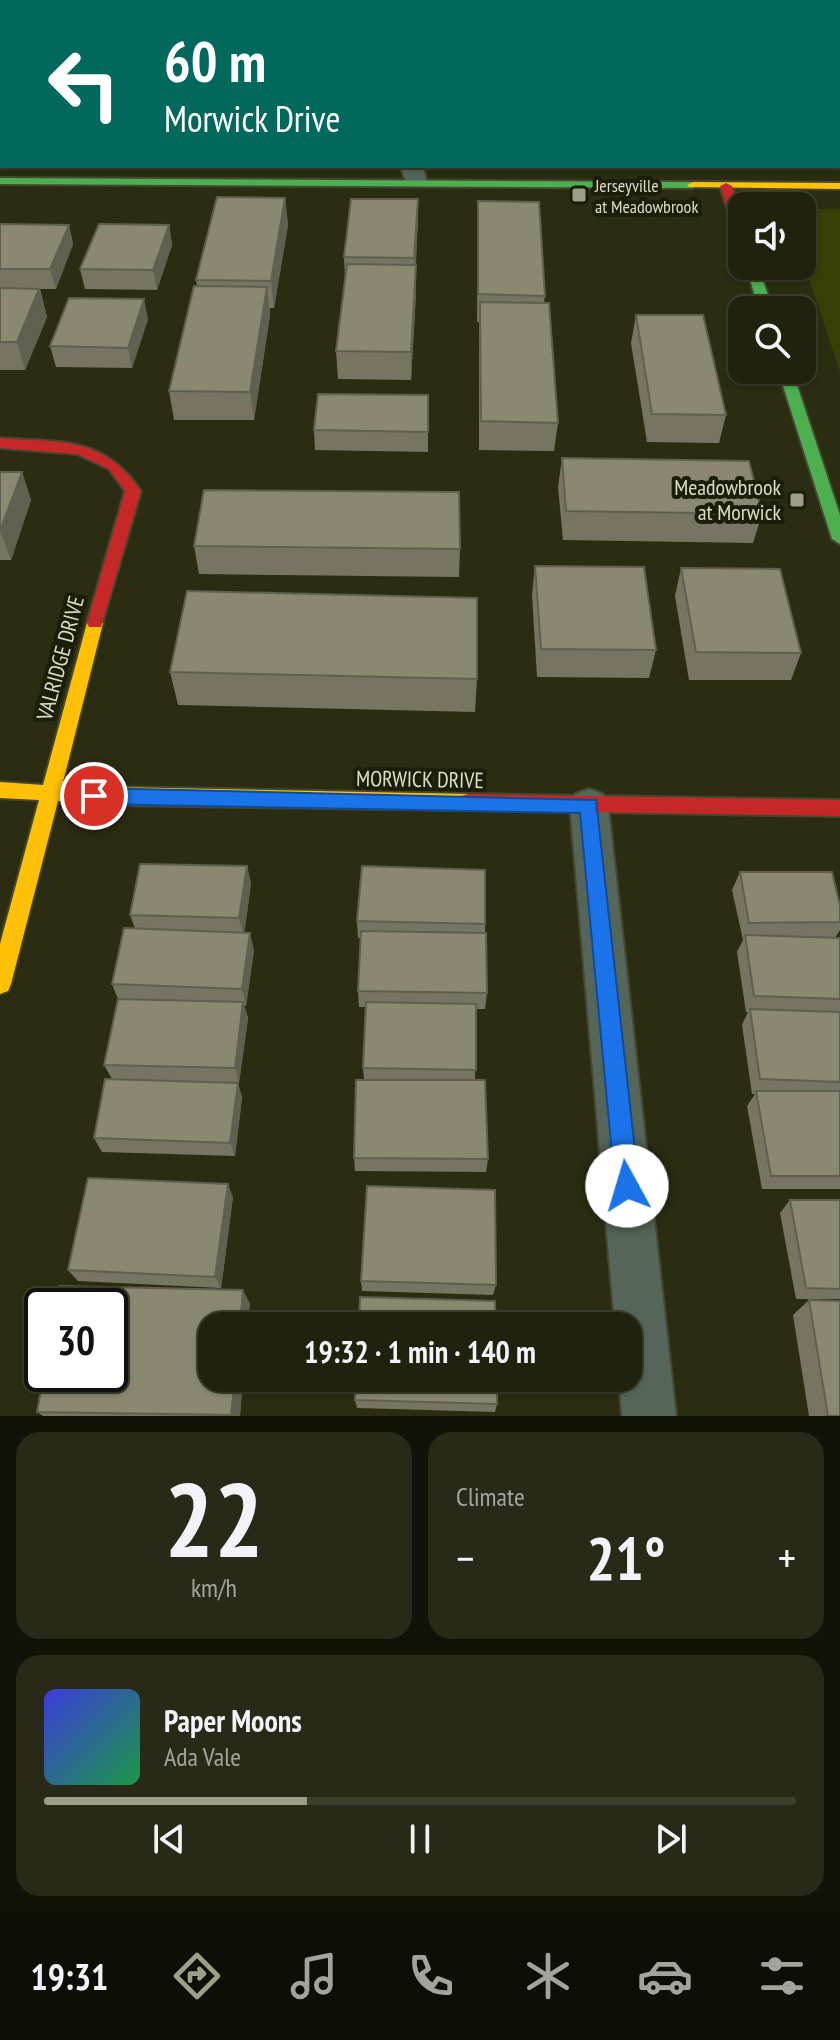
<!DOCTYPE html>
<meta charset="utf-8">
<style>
:root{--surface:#20220e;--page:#282a17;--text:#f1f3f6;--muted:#a2a49e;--line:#3d3f2e;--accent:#9da086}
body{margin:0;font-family:"PT Sans Narrow",sans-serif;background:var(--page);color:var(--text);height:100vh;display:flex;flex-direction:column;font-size:30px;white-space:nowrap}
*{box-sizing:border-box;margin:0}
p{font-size:26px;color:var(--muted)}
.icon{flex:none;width:44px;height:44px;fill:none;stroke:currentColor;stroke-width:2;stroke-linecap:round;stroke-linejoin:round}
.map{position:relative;height:1416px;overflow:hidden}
.drawer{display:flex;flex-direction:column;gap:16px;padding:16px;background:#121308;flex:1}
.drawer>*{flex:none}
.guide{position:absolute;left:0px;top:0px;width:840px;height:168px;box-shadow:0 2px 6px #0004,0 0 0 2px var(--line);background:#00695c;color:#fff;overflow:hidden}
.tools{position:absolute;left:728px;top:192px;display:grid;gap:16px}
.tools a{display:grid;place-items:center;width:88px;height:88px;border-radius:16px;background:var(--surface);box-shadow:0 2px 6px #0004,0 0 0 2px var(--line);font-size:40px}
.speed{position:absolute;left:24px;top:1288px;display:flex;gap:16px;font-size:40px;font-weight:700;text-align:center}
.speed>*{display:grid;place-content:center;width:104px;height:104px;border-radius:50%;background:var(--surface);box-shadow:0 2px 6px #0004,0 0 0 2px var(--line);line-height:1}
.speed .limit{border:4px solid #111;border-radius:12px;background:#fff;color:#111}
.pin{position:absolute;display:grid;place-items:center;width:68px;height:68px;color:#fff;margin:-34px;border:4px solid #fff;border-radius:50%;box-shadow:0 2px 8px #0007}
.me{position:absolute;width:88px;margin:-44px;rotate:354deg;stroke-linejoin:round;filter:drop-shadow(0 0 6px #0008)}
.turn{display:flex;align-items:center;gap:28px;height:168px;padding:0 32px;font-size:36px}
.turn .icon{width:104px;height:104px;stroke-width:2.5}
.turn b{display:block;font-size:56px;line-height:68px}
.big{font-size:60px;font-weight:800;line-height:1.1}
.drawer .card{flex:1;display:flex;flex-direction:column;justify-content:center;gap:12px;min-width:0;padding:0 28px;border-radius:24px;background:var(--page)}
.drawer .dial{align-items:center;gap:0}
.dial b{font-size:104px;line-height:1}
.song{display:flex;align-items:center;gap:24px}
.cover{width:96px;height:96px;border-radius:12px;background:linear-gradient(135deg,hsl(240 70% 55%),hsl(140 70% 35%))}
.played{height:8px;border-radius:4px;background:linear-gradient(90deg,var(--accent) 35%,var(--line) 35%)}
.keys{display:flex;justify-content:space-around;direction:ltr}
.heat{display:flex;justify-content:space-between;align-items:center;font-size:44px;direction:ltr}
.drawer .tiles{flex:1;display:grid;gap:16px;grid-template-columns:1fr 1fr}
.card:last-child{grid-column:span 2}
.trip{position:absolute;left:198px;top:1312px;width:444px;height:80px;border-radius:24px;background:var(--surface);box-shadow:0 2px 6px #0004,0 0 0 2px var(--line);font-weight:800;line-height:80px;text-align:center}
.tab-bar{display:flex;height:128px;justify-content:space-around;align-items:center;background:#0d0e06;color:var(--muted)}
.tab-bar .icon{width:56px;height:56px}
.tab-bar .current{color:var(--accent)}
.tab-bar b{font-size:36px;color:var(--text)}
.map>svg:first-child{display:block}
</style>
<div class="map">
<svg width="840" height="1416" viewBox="0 0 840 1416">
<rect width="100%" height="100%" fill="#2b2d12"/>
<!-- built -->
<path fill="#393e04" d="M 802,209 L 840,209 L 840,372 L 802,258 Z"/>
<!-- green -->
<path fill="#554b6d" d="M 417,0 L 840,0 L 840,169 L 449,166 L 838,166 L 838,2 Z"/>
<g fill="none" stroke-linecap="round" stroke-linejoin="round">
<defs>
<g id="lane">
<path d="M 515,0 L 527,0 L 529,2 L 517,2 Z"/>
<path d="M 628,0 L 638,0 L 627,2 Z"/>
<path d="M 708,0 L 719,0 L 721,2 L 710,2 Z"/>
<rect x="838" y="99" width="2" height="6"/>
</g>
<g id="street">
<rect x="394" y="0" width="18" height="2"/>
<path d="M 401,166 L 423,166 L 426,181 L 423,186 L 407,186 Z"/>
<path d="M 589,789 L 603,794 L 608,805 L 676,1416 L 622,1416 L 619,1378 L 628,1378 L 628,1326 L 615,1326 L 570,805 L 575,794 Z"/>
</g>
<g id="fast">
<path d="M 0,178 L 693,182 L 699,185 L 693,188 L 0,184 Z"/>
<path d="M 746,266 L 758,266 L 773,310 L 759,310 Z"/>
<path d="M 778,370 L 792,370 L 840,515 L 840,544 L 832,539 Z"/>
</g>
<g id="slow">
<path d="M 693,182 L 840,183 L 840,189 L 689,187 L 687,185 Z"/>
<path d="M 95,617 L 103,623 L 62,786 L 468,794 L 475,796 L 478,802 L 475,808 L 468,810 L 116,805 L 58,801 L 11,984 L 8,991 L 0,994 L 0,944 L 39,800 L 0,798 L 0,782 L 43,785 L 87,623 Z"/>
</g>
<g id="jam">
<path d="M 726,183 L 732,186 L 742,217 L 742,239 L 736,235 L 720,186 Z"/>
<path d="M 0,438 C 60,443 103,435 141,491 L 101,627 L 89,627 L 87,623 L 125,491 L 109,469 L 77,454 L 0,448 Z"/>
<path d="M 468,794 L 840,800 L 840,816 L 468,810 L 461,808 L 458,802 L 461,796 Z"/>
</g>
</defs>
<!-- lane casing -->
<use href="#lane" stroke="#454731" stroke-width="4"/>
<!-- street casing -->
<use href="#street" stroke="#454731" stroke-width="4"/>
<!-- fast casing -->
<use href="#fast" stroke="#454731" stroke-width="4"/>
<!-- slow casing -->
<use href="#slow" stroke="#454731" stroke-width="4"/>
<!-- jam casing -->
<use href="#jam" stroke="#454731" stroke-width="4"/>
<!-- lane -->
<use href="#lane" fill="#556559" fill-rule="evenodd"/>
<!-- street -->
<use href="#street" fill="#556559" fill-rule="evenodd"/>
<!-- fast -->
<use href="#fast" fill="#4caf50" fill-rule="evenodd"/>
<!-- slow -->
<use href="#slow" fill="#ffc107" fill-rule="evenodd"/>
<!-- jam -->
<use href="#jam" fill="#c62828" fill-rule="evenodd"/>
</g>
<!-- wall -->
<g fill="#777561">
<rect x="0" y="100" width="2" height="34"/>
<path d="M 285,198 L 288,225 L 274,308 L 270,308 L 270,315 L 254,420 L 174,420 L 169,391 L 197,286 L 196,280 Z"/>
<path d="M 418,199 L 416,265 L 416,293 L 411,380 L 338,379 L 336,351 L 345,278 L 344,257 Z"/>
<path d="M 478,201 L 545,296 L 544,303 L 558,423 L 554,451 L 479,450 L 479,322 L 477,322 Z"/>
<path d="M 0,224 L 69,225 L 73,244 L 56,289 L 40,289 L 47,317 L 25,370 L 0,370 Z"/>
<path d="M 169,225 L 172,245 L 157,290 L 85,289 L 80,269 Z"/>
<path d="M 636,315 L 726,415 L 719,443 L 647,442 L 631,343 Z"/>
<path d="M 148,319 L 132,368 L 56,367 L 50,346 Z"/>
<path d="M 428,395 L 428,452 L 315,450 L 314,430 Z"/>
<path d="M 562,458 L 762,514 L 753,543 L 563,540 L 558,487 Z"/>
<path d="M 0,472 L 22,472 L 31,500 L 11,560 L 0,560 Z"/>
<path d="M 194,546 L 460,549 L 459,577 L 199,574 Z"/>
<path d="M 535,566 L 656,650 L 649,678 L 537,677 L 532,595 Z"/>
<path d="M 681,568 L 801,653 L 791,680 L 689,680 L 675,596 Z"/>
<path d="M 170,672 L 477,679 L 475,712 L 178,705 Z"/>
<path d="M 247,866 L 251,884 L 244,933 L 254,950 L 246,1006 L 244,1005 L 248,1018 L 239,1083 L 217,1083 L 238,1083 L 242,1098 L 235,1156 L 102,1152 L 94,1138 L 112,1079 L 104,1065 L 118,999 L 112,984 L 135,928 L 130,915 Z"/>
<path d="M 740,872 L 840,906 L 840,930 L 835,938 L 840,938 L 840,1189 L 762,1189 L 747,1106 L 755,1094 L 752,1094 L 742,1025 L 748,1012 L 746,1012 L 737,952 L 743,940 L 732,890 Z"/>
<path d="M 357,921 L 485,924 L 487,993 L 485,1009 L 476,1009 L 475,1080 L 488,1159 L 486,1172 L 355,1171 L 354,1158 L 364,1080 L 363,1068 L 366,1007 L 359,1007 L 358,991 L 361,938 L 358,938 Z"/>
<path d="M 233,1197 L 221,1288 L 78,1281 L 68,1270 Z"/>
<path d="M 790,1200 L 840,1200 L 840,1299 L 796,1299 L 780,1213 Z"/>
<path d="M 361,1281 L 496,1285 L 493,1295 L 362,1291 Z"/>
<path d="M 809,1300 L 840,1416 L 809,1416 L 793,1315 Z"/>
<path d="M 250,1304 L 212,1378 L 243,1378 L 240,1416 L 43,1416 L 37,1412 Z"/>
<path d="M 355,1400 L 497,1404 L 495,1412 L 357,1408 Z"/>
</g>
<!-- shaded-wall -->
<g fill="#615f4f">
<path d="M 285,198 L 288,225 L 274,308 L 271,281 Z"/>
<path d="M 418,199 L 418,226 L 414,286 L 414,258 Z"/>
<path d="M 69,225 L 73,244 L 56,289 L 50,269 Z"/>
<path d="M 169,225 L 172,245 L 157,290 L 153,270 Z"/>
<path d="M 416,265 L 416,293 L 411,380 L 411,352 Z"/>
<path d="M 267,287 L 270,315 L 254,420 L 250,392 Z"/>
<path d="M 39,289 L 47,317 L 25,370 L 17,342 Z"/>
<path d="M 144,299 L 148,319 L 132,368 L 128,348 Z"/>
<path d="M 22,472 L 31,500 L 11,560 L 0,531 Z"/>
<path d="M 247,866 L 251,884 L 244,935 L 239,918 Z"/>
<path d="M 250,933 L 254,950 L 246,1006 L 242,989 Z"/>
<path d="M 243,1002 L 248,1018 L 239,1083 L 235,1068 Z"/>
<path d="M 238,1083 L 242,1098 L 235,1156 L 230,1143 Z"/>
<path d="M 228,1184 L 233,1197 L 221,1288 L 215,1277 Z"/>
<path d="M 243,1290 L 250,1304 L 248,1326 L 240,1326 Z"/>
<path d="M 235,1378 L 243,1378 L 240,1416 L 232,1416 L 231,1415 Z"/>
</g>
<!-- building -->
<g fill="#8a8871" stroke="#615f4f" stroke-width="2">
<rect x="0" y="100" width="2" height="15"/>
<path d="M 217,197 L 285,198 L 271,281 L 196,280 Z"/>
<path d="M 351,199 L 418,199 L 414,258 L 344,257 Z"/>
<path d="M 478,201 L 539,202 L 545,296 L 478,294 Z"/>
<path d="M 0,224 L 69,225 L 50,269 L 0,269 Z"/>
<path d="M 99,224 L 169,225 L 153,270 L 80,269 Z"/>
<path d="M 347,264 L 416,265 L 411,352 L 336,351 Z"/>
<path d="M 194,286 L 267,287 L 250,392 L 169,391 Z"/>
<path d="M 0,288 L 39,289 L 17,342 L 0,342 Z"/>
<path d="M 69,298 L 144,299 L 128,348 L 50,346 Z"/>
<path d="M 480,302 L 549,303 L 558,423 L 481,421 Z"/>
<path d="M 636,315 L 703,315 L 726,415 L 652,414 Z"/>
<path d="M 318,394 L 428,395 L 428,432 L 314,430 Z"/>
<path d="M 562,458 L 749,461 L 762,514 L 566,511 Z"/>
<path d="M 0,472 L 22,472 L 0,531 Z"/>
<path d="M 204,490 L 459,492 L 460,549 L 194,546 Z"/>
<path d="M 535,566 L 644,567 L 656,650 L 541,649 Z"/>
<path d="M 681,568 L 780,569 L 801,653 L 696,652 Z"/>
<path d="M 187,591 L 477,598 L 477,679 L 170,672 Z"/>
<path d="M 140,864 L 247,866 L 239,918 L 130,915 Z"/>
<path d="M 362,866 L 485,870 L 485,924 L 357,921 Z"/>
<path d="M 740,872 L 832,872 L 840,906 L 840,922 L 749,923 Z"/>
<path d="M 124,928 L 250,933 L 242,989 L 112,984 Z"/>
<path d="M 361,931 L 486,933 L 487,993 L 358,991 Z"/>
<path d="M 745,935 L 840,938 L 840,999 L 754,996 Z"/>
<path d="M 118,999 L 243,1002 L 235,1068 L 104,1065 Z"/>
<path d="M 366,1002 L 476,1004 L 476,1070 L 363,1068 Z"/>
<path d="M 750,1009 L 840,1012 L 840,1082 L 760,1079 Z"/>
<path d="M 105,1079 L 238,1083 L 230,1143 L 94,1138 Z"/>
<path d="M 356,1080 L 485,1080 L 488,1159 L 354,1158 Z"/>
<path d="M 756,1091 L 840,1091 L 840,1176 L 771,1176 Z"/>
<path d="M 88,1178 L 228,1184 L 215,1277 L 68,1270 Z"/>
<path d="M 367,1186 L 495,1190 L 496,1285 L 361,1281 Z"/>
<path d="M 790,1200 L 840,1200 L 840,1289 L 806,1288 Z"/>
<path d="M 60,1286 L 243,1290 L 240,1326 L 212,1326 L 212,1378 L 235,1378 L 231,1415 L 37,1412 L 44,1374 L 110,1374 L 110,1306 L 57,1306 Z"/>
<path d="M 360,1297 L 495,1301 L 496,1326 L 359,1326 Z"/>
<path d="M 809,1300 L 840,1301 L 840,1416 L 828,1416 Z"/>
<path d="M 356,1378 L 497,1378 L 497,1404 L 355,1400 Z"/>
</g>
<!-- route -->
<path fill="#1a73e8" stroke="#114b97" stroke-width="2" d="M 94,788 L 596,800 L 639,1186 L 635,1195 L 627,1198 L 618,1195 L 615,1186 L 580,813 L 94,804 L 87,802 L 84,796 L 87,790 Z"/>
<!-- markers -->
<g fill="#9da086" stroke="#1c1e0a" stroke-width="3">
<rect x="571" y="187" width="16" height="16" rx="4"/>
<rect x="789" y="492" width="16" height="16" rx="4"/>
</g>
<g text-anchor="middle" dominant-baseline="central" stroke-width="8" stroke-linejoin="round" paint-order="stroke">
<!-- far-poi labels -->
<g font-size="18" fill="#dadec5" stroke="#1c1e0a" text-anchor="start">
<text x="595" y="185">Jerseyville<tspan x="595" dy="21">at Meadowbrook</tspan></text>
</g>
<!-- poi labels -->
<g font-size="22" fill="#dadec5" stroke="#1c1e0a" text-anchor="end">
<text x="781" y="487">Meadowbrook<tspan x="781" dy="25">at Morwick</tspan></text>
</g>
<!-- street labels -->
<g font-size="22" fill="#dadec5" stroke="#1c1e0a">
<text transform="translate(60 658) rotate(-75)">VALRIDGE DRIVE</text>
<text transform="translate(420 779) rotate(1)">MORWICK DRIVE</text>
</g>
</g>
</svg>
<div class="tools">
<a><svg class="icon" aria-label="sound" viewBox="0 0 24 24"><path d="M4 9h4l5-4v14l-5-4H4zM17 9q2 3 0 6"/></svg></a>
<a><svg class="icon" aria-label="search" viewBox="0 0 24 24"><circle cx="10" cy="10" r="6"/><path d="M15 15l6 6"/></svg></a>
</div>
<div class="speed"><div class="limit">30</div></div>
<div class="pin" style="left:94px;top:796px;background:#d93025"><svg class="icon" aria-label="arrive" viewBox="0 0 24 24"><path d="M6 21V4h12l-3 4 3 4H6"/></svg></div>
<svg class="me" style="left:627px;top:1186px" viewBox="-20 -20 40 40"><circle r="19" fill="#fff"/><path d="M0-13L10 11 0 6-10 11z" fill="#1a73e8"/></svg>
<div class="trip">19:32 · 1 min · 140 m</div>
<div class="guide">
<div class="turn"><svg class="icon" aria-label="left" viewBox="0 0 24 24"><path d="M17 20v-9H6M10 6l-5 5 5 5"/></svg><div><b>60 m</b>Morwick Drive</div></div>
</div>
</div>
<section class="drawer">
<div class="tiles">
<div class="card dial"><b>22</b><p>km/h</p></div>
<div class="card"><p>Climate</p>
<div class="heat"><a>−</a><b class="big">21°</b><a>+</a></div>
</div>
<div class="card">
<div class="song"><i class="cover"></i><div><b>Paper Moons</b><p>Ada Vale</p></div></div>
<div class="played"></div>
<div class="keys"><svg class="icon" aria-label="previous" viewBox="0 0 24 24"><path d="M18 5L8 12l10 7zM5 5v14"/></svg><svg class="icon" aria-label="pause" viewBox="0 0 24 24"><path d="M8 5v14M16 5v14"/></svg><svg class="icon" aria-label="next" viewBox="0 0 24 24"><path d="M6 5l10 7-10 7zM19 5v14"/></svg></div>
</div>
</div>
</section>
<nav class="tab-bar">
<b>19:31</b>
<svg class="icon current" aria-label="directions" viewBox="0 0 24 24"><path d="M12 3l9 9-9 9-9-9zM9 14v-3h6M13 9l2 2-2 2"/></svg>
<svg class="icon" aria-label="music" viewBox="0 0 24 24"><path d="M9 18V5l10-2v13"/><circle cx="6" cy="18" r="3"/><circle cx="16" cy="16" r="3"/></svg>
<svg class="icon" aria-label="phone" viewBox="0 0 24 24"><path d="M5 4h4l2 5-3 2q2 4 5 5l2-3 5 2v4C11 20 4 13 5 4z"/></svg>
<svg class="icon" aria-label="climate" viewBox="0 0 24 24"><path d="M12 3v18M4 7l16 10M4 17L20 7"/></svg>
<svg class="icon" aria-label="car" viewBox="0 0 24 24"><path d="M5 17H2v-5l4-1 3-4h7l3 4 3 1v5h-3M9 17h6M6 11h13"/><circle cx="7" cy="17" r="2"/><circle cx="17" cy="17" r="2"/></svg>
<svg class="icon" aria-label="filters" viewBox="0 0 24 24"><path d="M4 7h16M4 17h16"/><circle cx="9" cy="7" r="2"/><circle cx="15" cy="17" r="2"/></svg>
</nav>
